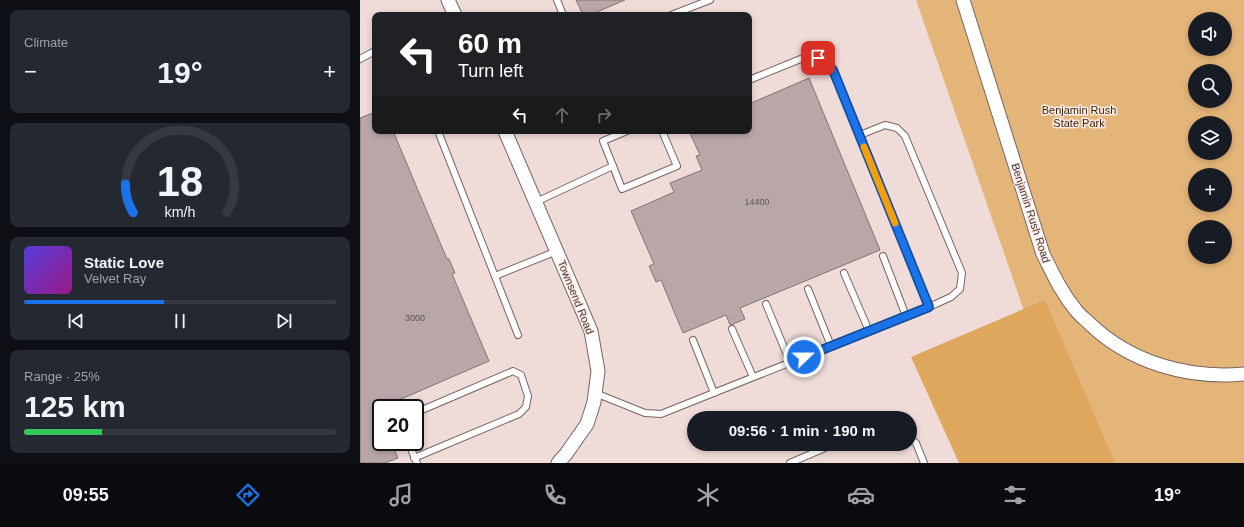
<!DOCTYPE html>
<meta charset="utf-8">
<style>
:root{--surface:#171b24;--page:#242831;--text:#f1f3f6;--muted:#9ea1a6;--line:#363941;--accent:#1a73e8}
body{margin:0;font-family:Helvetica,sans-serif;background:var(--page);color:var(--text);height:100vh;display:flex;flex-direction:column;font-size:15px;white-space:nowrap}
*{box-sizing:border-box;margin:0}
p{font-size:13px;color:var(--muted)}
.icon{flex:none;width:22px;height:22px;fill:none;stroke:currentColor;stroke-width:2;stroke-linecap:round;stroke-linejoin:round}
.map{position:relative;flex:1;overflow:hidden}
.panel{display:flex;flex-direction:column;gap:10px;padding:10px;background:#0d0f14;width:360px}
.panel>*{flex:none}
.banner{position:absolute;left:12px;top:12px;width:380px;height:122px;border-radius:8px;box-shadow:0 2px 6px #0003;background:#202124;color:#fff;overflow:hidden}
.tools{position:absolute;left:828px;top:12px;display:grid;gap:8px}
.tools a{display:grid;place-items:center;width:44px;height:44px;border-radius:50%;background:var(--surface);box-shadow:0 2px 6px #0003;font-size:20px}
.speed{position:absolute;left:12px;top:399px;display:flex;gap:8px;font-size:20px;font-weight:700;text-align:center}
.speed>*{display:grid;place-content:center;width:52px;height:52px;border-radius:50%;background:var(--surface);box-shadow:0 2px 6px #0003;line-height:1}
.speed .limit{border:2px solid #111;border-radius:6px;background:#fff;color:#111}
.pin{position:absolute;display:grid;place-items:center;width:34px;height:34px;color:#fff;margin:-17px;border-radius:8px;box-shadow:0 2px 6px #0006}
.me{position:absolute;width:44px;margin:-22px;rotate:68deg;stroke-linejoin:round;filter:drop-shadow(0 0 3px #0008)}
.turn{display:flex;align-items:center;gap:14px;height:84px;padding:0 20px;font-size:18px}
.turn .icon{width:52px;height:52px;stroke-width:2.5}
.turn b{display:block;font-size:28px;line-height:34px}
.lanes{display:flex;align-items:center;height:38px;padding:0 20px;background:#0003;justify-content:center;gap:20px;direction:ltr}
.lanes .off{opacity:.35}
.big{font-size:30px;font-weight:700;line-height:1.1}
.panel .card{flex:1;display:flex;flex-direction:column;justify-content:center;gap:6px;min-width:0;padding:0 14px;border-radius:8px;background:var(--page)}
.panel .dial{align-items:center;gap:0}
.dial svg{height:104px;overflow:visible;fill:none;stroke:var(--line);stroke-width:7;stroke-linecap:round;text-anchor:middle}
.dial text{fill:var(--text);stroke:none}
.song{display:flex;align-items:center;gap:12px}
.cover{width:48px;height:48px;border-radius:6px;background:linear-gradient(135deg,hsl(250 70% 55%),hsl(310 70% 35%))}
.played{height:4px;border-radius:2px;background:linear-gradient(90deg,var(--accent) 45%,var(--line) 45%)}
.keys{display:flex;justify-content:space-around;direction:ltr}
.heat{display:flex;justify-content:space-between;align-items:center;font-size:22px;direction:ltr}
.charge{height:6px;border-radius:3px;background:linear-gradient(90deg,#34c759 25%,var(--line) 0)}
.trip{position:absolute;left:327px;top:411px;width:230px;height:40px;border-radius:20px;background:var(--surface);box-shadow:0 2px 6px #0003;font-weight:700;line-height:40px;text-align:center}
.tabs{display:flex;height:64px;justify-content:space-around;align-items:center;background:#090b0e;color:var(--muted)}
.tabs .icon{width:28px;height:28px}
.tabs .active{color:var(--accent)}
.tabs b{font-size:18px;color:var(--text)}
main{display:flex;flex:1;min-height:0}
.map>svg:first-child{display:block}
</style>
<main>
<section class="panel">
<div class="card"><p>Climate</p>
<div class="heat"><a>−</a><b class="big">19°</b><a>+</a></div>
</div>
<div class="card dial"><svg viewBox="0 0 100 80">
<path d="M14 69A42 42 0 1 1 86 69"/>
<path d="M14 69A42 42 0 0 1 8 47" stroke="#1a73e8"/>
<text x="50" y="56" font-size="32" font-weight="700">18</text>
<text x="50" y="72" font-size="11">km/h</text>
</svg></div>
<div class="card">
<div class="song"><i class="cover"></i><div><b>Static Love</b><p>Velvet Ray</p></div></div>
<div class="played"></div>
<div class="keys"><svg class="icon" aria-label="previous" viewBox="0 0 24 24"><path d="M18 5L8 12l10 7zM5 5v14"/></svg><svg class="icon" aria-label="pause" viewBox="0 0 24 24"><path d="M8 5v14M16 5v14"/></svg><svg class="icon" aria-label="next" viewBox="0 0 24 24"><path d="M6 5l10 7-10 7zM19 5v14"/></svg></div>
</div>
<div class="card"><p>Range · 25%</p><b class="big">125 km</b><div class="charge"></div></div>
</section>
<div class="map">
<svg width="884" height="463" viewBox="0 0 884 463">
<rect width="100%" height="100%" fill="#efdbd8"/>
<!-- green -->
<path fill="#e4b579" fill-rule="evenodd" d="M 556,0 L 884,0 L 884,463 L 717,463 ZM 835,19 L 865,19 L 865,49 L 835,49 ZM 835,71 L 865,71 L 865,101 L 835,101 ZM 835,123 L 865,123 L 865,153 L 835,153 ZM 835,175 L 865,175 L 865,205 L 835,205 ZM 835,227 L 865,227 L 865,257 L 835,257 Z"/>
<!-- forest -->
<path fill="#dea75d" d="M 685,300 L 755,463 L 599,463 L 551,357 Z"/>
<!-- building -->
<g fill="#b9a6a8" stroke="#857376">
<path d="M 216,0 L 265,0 L 230,15 L 223,15 Z"/>
<path d="M 449,78 L 520,250 L 380,308 L 385,319 L 371,325 L 370,325 L 366,315 L 323,333 L 301,280 L 296,282 L 289,266 L 294,264 L 271,211 L 314,192 L 310,183 L 342,170 L 336,156 L 340,155 L 329,131 L 389,131 L 389,104 Z"/>
<path d="M 15,112 L 15,131 L 33,131 L 87,259 L 89,259 L 95,273 L 92,274 L 129,361 L 25,406 L 24,408 L 21,408 L 21,442 L 31,442 L 38,458 L 25,463 L 0,463 L 0,118 Z"/>
</g>
<g fill="none" stroke-linecap="round" stroke-linejoin="round">
<defs>
<g id="lane">
<path d="M 197,0 L 203,15"/>
<path d="M 311,15 L 350,0"/>
<path d="M 0,59 L 15,51"/>
<path d="M 78,131 L 158,335"/>
<path d="M 500,135 L 525,125 L 537,128 L 545,136 L 602,273 L 600,289 L 591,297 L 569,307"/>
<path d="M 253,166 L 262,189 L 317,166 L 302,131"/>
<path d="M 176,202 L 253,166 L 243,141 L 267,131"/>
<path d="M 523,256 L 546,316"/>
<path d="M 484,273 L 509,331"/>
<path d="M 135,276 L 197,251"/>
<path d="M 448,289 L 471,346"/>
<path d="M 406,304 L 430,362"/>
<path d="M 372,329 L 393,377"/>
<path d="M 333,340 L 354,393"/>
<path d="M 235,393 L 285,413 L 301,414 L 569,307 L 473,70 L 458,58 L 443,58 L 389,80"/>
<path d="M 550,438 L 556,443 L 564,463"/>
<path d="M 48,442 L 57,463"/>
<path d="M 54,458 L 159,414 L 166,407 L 168,396 L 161,375 L 153,371 L 55,413"/>
<path d="M 430,463 L 474,444"/>
</g>
<g id="street">
<path d="M 88,0 L 95,15"/>
<path d="M 603,0 L 683,254 C 693,274 701,292 715,309 C 719,315 725,319 730,324 C 771,363 828,379 884,374"/>
<path d="M 145,131 L 231,331 L 238,371 L 234,402 L 227,424 L 206,454 L 198,463"/>
</g>
</defs>
<!-- lane casing -->
<use href="#lane" stroke="#766562" stroke-width="8"/>
<!-- street casing -->
<use href="#street" stroke="#766562" stroke-width="15"/>
<!-- lane -->
<use href="#lane" stroke="#fff" stroke-width="6"/>
<!-- street -->
<use href="#street" stroke="#fff" stroke-width="13"/>
</g>
<g fill="none" stroke-linecap="round" stroke-linejoin="round">
<defs>
<path id="route" d="M 444,357 L 569,307 L 473,70 L 458,58"/>
</defs>
<!-- route casing -->
<use href="#route" stroke="#114b97" stroke-width="10"/>
<!-- route -->
<use href="#route" stroke="#1a73e8" stroke-width="7"/>
<!-- slow -->
<path stroke="#f59e0b" stroke-width="7" d="M 504,147 L 535,223"/>
</g>
<g text-anchor="middle" dominant-baseline="central" stroke-width="3" stroke-linejoin="round" paint-order="stroke">
<!-- number labels -->
<g font-size="9" fill="#605555">
<text x="397" y="202">14400</text>
<text x="55" y="318">3000</text>
</g>
<!-- park labels -->
<g font-size="11" fill="#3c2604" stroke="#fde9e5">
<text x="719" y="110">Benjamin Rush<tspan x="719" dy="13">State Park</tspan></text>
</g>
<!-- street labels -->
<g font-size="11" fill="#423a39" stroke="#fde9e5">
<text transform="translate(671 213) rotate(72)">Benjamin Rush Road</text>
<text transform="translate(216 297) rotate(68)">Townsend Road</text>
</g>
</g>
</svg>
<div class="tools">
<a><svg class="icon" aria-label="sound" viewBox="0 0 24 24"><path d="M4 9h4l5-4v14l-5-4H4zM17 9q2 3 0 6"/></svg></a>
<a><svg class="icon" aria-label="search" viewBox="0 0 24 24"><circle cx="10" cy="10" r="6"/><path d="M15 15l6 6"/></svg></a>
<a><svg class="icon" aria-label="layers" viewBox="0 0 24 24"><path d="M12 4l9 5-9 5-9-5zM3 14l9 5 9-5"/></svg></a>
<a>+</a>
<a>−</a>
</div>
<div class="speed"><div class="limit">20</div></div>
<div class="pin" style="left:458px;top:58px;background:#d93025"><svg class="icon" aria-label="arrive" viewBox="0 0 24 24"><path d="M6 21V4h12l-3 4 3 4H6"/></svg></div>
<svg class="me" style="left:444px;top:357px" viewBox="-20 -20 40 40"><circle r="17" fill="#1a73e8" stroke="#fff" stroke-width="3"/><path d="M0-11L8 9 0 5-8 9z" fill="#fff"/></svg>
<div class="trip">09:56 · 1 min · 190 m</div>
<div class="banner">
<div class="turn"><svg class="icon" aria-label="left" viewBox="0 0 24 24"><path d="M17 20v-9H6M10 6l-5 5 5 5"/></svg><div><b>60 m</b>Turn left</div></div>
<div class="lanes"><svg class="icon" aria-label="left" viewBox="0 0 24 24"><path d="M17 20v-9H6M10 6l-5 5 5 5"/></svg><svg class="icon off" aria-label="ahead" viewBox="0 0 24 24"><path d="M12 20V5M6 11l6-6 6 6"/></svg><svg class="icon off" aria-label="right" viewBox="0 0 24 24"><path d="M7 20v-9h11M14 6l5 5-5 5"/></svg></div>
</div>
</div>
</main>
<nav class="tabs">
<b>09:55</b>
<svg class="icon active" aria-label="directions" viewBox="0 0 24 24"><path d="M12 3l9 9-9 9-9-9zM9 14v-3h6M13 9l2 2-2 2"/></svg>
<svg class="icon" aria-label="music" viewBox="0 0 24 24"><path d="M9 18V5l10-2v13"/><circle cx="6" cy="18" r="3"/><circle cx="16" cy="16" r="3"/></svg>
<svg class="icon" aria-label="phone" viewBox="0 0 24 24"><path d="M5 4h4l2 5-3 2q2 4 5 5l2-3 5 2v4C11 20 4 13 5 4z"/></svg>
<svg class="icon" aria-label="climate" viewBox="0 0 24 24"><path d="M12 3v18M4 7l16 10M4 17L20 7"/></svg>
<svg class="icon" aria-label="car" viewBox="0 0 24 24"><path d="M5 17H2v-5l4-1 3-4h7l3 4 3 1v5h-3M9 17h6M6 11h13"/><circle cx="7" cy="17" r="2"/><circle cx="17" cy="17" r="2"/></svg>
<svg class="icon" aria-label="filters" viewBox="0 0 24 24"><path d="M4 7h16M4 17h16"/><circle cx="9" cy="7" r="2"/><circle cx="15" cy="17" r="2"/></svg>
<b>19°</b>
</nav>
